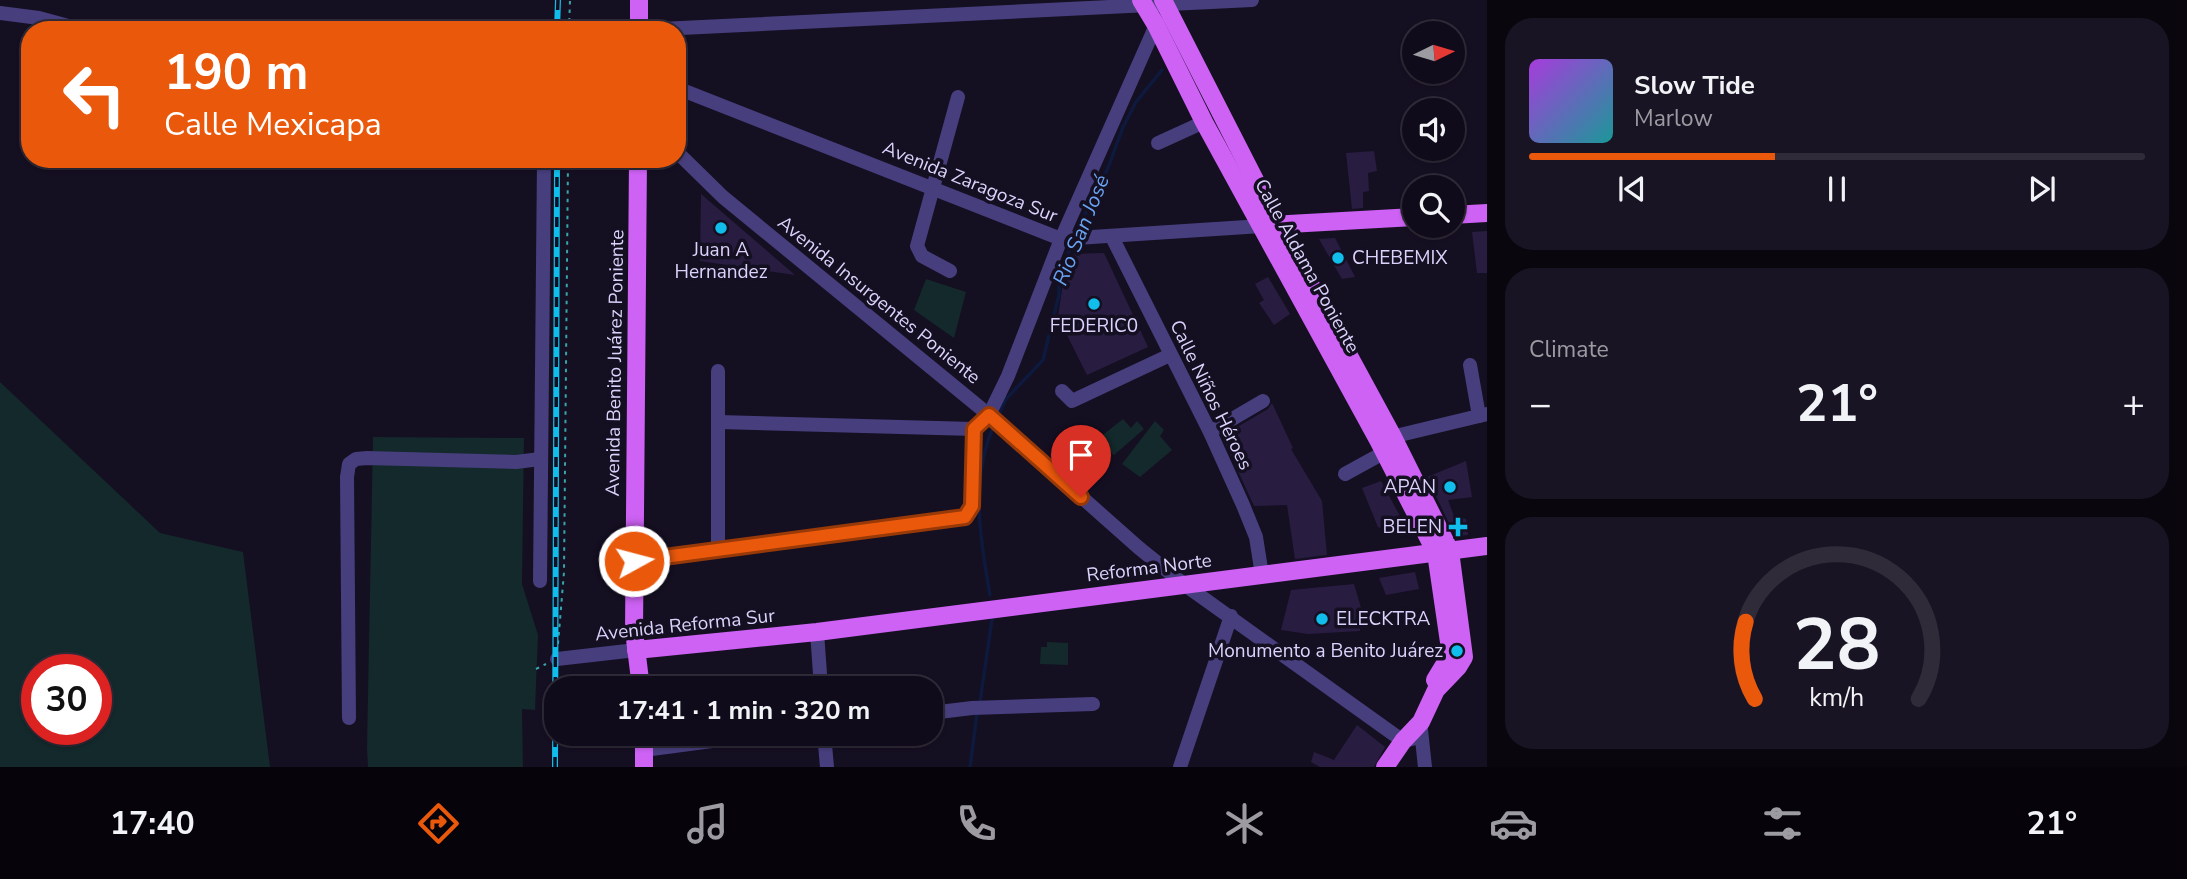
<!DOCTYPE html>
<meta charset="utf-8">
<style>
:root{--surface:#100b1a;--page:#191423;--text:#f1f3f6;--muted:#9c9ba2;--line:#302b39;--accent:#ea580c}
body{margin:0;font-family:"Nunito Sans",sans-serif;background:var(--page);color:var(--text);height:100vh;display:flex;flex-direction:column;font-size:26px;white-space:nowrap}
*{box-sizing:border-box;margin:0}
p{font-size:23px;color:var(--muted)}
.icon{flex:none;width:38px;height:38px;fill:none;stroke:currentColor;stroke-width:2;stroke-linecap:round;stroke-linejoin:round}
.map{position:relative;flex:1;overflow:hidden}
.drawer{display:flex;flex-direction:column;gap:18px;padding:18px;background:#09060e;width:700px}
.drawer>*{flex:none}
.guide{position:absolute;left:21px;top:21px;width:665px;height:147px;border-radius:28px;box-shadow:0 2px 5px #0004,0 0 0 2px var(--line);background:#ea580c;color:#fff;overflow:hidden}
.needle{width:46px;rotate:85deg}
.fabs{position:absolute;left:1402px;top:21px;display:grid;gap:14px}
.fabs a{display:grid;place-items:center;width:63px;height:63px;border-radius:50%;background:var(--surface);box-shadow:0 2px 5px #0004,0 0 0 2px var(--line);font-size:35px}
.speed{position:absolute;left:21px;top:654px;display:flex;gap:14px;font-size:35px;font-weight:700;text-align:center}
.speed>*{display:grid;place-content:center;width:91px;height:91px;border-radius:50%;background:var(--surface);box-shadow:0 2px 5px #0004,0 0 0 2px var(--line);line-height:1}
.speed .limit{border:10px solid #d22;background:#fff;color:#111}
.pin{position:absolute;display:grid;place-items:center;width:60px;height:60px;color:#fff;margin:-72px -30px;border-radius:50% 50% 50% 0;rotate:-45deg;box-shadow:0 0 7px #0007}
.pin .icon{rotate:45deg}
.me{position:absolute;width:77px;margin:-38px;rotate:83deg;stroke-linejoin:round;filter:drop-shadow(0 0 5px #0008)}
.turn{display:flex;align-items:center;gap:24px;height:147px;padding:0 28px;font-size:32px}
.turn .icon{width:91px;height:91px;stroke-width:2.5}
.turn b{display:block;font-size:49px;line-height:60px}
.big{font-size:52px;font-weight:700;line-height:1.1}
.drawer .widget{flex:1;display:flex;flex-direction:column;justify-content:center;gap:10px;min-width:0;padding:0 24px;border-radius:28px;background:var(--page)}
.drawer .dial{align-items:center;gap:0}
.dial svg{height:182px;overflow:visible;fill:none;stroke:var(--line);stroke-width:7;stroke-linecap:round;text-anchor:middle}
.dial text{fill:var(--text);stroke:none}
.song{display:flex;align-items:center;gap:21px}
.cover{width:84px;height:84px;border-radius:10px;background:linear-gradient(135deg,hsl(280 70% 55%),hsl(180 70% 35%))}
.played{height:7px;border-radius:4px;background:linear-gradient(90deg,var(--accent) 40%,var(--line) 40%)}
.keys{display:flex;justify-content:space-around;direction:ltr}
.heat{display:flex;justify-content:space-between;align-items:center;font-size:38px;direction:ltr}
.trip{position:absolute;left:544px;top:676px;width:399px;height:70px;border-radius:28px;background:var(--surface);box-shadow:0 2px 5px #0004,0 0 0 2px var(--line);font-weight:700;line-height:70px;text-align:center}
.dock{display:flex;height:112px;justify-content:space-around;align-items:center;background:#06040a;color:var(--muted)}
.dock .icon{width:49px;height:49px}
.dock .active{color:var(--accent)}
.dock b{font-size:32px;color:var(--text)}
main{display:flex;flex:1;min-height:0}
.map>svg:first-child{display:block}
</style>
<main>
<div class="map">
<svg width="1487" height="767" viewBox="0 0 1487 767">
<rect width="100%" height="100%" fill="#150f22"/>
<!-- green -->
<g fill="#13292b" fill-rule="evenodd">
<path d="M 926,279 L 966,292 L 954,338 L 914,310 Z"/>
<path d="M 0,382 L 160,533 L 243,552 L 270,767 L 0,767 ZM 96,670 L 96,730 L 37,730 L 37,670 Z"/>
<path d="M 1123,419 L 1131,428 L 1137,421 L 1144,429 L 1114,455 L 1095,441 Z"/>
<path d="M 1155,421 L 1164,430 L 1160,436 L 1172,450 L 1140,477 L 1122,464 Z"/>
<path d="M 373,437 L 524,438 L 522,584 L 538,635 L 535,710 L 522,709 L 523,767 L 368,767 L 367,748 Z"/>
<path d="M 1047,642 L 1068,643 L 1068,665 L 1040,664 L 1041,647 L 1047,647 Z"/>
</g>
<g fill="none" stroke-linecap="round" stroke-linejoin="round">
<!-- stream -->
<g stroke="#0d193d" stroke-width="3.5">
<path d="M 1076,233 L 1108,168 L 1123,127 L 1136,102 L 1162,70"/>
<path d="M 997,418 L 1006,399 L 1043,360 L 1059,295 L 1059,276 L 1072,244"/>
<path d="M 990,595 C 980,539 970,479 994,425"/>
<path d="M 980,702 L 992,619"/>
<path d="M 970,767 L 977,714"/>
</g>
</g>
<!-- building -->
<g fill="#281d41">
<path d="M 1374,151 L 1377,171 L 1368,173 L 1369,191 L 1363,192 L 1363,208 L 1352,209 L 1346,153 Z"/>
<path d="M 701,194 L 795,275 L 700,261 Z"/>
<path d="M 1487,231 L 1487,273 L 1477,273 L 1472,232 Z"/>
<path d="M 1335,238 L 1355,277 L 1342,279 L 1319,239 Z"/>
<path d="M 1104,253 L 1148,347 L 1087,375 L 1058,317 L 1062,290 L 1061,276 L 1071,254 Z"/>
<path d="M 1268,277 L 1290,314 L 1274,325 L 1259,303 L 1264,300 L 1255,284 Z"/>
<path d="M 1272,403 L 1293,448 L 1291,449 L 1322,501 L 1327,555 L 1295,559 L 1287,505 L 1254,506 L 1222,436 L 1268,409 Z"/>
<path d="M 1466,461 L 1472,497 L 1448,500 L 1454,516 L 1466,519 L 1468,535 L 1455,536 L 1427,477 Z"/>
<path d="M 1381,481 L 1401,518 L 1392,531 L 1378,527 L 1362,488 Z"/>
<path d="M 1415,572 L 1419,589 L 1386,595 L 1379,578 Z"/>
<path d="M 1354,584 L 1361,608 L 1360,631 L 1308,634 L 1281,630 L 1291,590 Z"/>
<path d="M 1357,725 L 1385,747 L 1374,767 L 1320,767 L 1311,762 L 1314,752 L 1334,760 Z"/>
</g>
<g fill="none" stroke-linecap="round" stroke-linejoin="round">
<!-- path -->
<g stroke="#37a6ac" stroke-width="2" stroke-dasharray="3.5 5" stroke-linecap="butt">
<path d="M 569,30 L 570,0"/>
<path d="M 558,644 L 564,572 L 568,159"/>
<path d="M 536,669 L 546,664"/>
</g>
<!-- minor -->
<g stroke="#473e7d" stroke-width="14">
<path d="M 0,13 L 39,18 L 83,30"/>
<path d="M 640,30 L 1252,0"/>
<path d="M 677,88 L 1061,239 L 1262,226"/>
<path d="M 1158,143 L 1204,122"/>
<path d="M 677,152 L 723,197 L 989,415 L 1139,548 L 1185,585 L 1403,741 L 1421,737"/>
<path d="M 1112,237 L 1210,432 L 1243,505 L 1256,537 L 1262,575"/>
<path d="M 950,271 L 922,256 L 917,246 L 958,97"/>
<path d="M 1470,365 L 1479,416"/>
<path d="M 1062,391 L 1072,401 L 1170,355"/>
<path d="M 719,422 L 974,429 L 989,415 L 1008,376 L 1061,239 L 1156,25"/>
<path d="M 1210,432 L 1263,401"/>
<path d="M 1383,439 L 1487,414"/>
<path d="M 1345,474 L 1385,452"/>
<path d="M 718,550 L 718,371"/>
<path d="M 634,561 L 965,517 L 970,513 L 972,506 L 974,429"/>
<path d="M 540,581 L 544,159"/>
<path d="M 817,632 L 821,688"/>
<path d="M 557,659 L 636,650"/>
<path d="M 931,713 L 972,708 L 1093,704"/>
<path d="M 349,718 L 347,477 L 349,464 L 356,459 L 367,458 L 516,462 L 540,459"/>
<path d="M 1421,730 L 1425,767"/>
<path d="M 824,733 L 827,767"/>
<path d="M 644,750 L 773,733"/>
<path d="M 1180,767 L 1231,616"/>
</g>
<!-- major -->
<g stroke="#cd62f4" stroke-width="18">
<path d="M 1141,0 L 1156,25 L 1204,122 L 1378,440 L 1436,553 L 1450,649 L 1449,657 L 1435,680"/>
<path d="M 1163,0 L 1278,225 L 1392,435 L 1450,551 L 1464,657 L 1458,667 L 1436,690 L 1421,722 L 1403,741 L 1385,767"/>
<path d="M 639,30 L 639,0"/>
<path d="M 638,159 L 634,631 L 641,688"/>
<path d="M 1452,215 L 1487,213"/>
<path d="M 1271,225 L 1414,217"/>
<path d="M 636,650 L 817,632 L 1487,546"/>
<path d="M 644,733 L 644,767"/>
</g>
<defs>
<g id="rail">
<path d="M 557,30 L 558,0"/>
<path d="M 555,767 L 557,159"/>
</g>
</defs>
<!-- rail casing -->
<use href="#rail" stroke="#11bdea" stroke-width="6"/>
<!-- rail -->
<use href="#rail" stroke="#150f22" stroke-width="3.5" stroke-dasharray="10" stroke-linecap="butt"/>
</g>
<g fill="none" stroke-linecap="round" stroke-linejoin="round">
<defs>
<path id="route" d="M 634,561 L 965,517 L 972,506 L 974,429 L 989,415 L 1081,497"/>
</defs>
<!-- route casing -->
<use href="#route" stroke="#983908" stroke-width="18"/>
<!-- route -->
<use href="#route" stroke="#ea580c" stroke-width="12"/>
</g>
<!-- markers -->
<g fill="#11bdea" stroke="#150f22" stroke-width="2.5">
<circle cx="721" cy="228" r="7"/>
<circle cx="1338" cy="258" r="7"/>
<circle cx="1094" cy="304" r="7"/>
<circle cx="1450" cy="487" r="7"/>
<path d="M1454.5 516.5h7v7h7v7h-7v7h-7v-7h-7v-7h7z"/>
<circle cx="1322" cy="619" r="7"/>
<circle cx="1457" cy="651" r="7"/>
</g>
<g text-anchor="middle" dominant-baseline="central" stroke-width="7" stroke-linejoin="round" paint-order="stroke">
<!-- street labels -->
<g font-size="19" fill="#dcd3fc" stroke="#150f22">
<text transform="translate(970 182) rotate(22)">Avenida Zaragoza Sur</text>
<text transform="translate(1307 266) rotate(61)">Calle Aldama Poniente</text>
<text transform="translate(879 300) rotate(39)">Avenida Insurgentes Poniente</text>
<text transform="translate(615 363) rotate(-89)">Avenida Benito Juárez Poniente</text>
<text transform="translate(1211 395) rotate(64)">Calle Niños Héroes</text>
<text transform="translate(1149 568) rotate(-7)">Reforma Norte</text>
<text transform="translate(685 625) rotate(-6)">Avenida Reforma Sur</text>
</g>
<!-- poi labels -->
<g font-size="19" fill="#dcd3fc" stroke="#150f22" text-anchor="end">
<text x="721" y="250" text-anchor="middle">Juan A<tspan x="721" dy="22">Hernandez</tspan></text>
<text x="1352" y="258" text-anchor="start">CHEBEMIX</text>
<text x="1094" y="326" text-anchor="middle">FEDERIC0</text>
<text x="1436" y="487">APAN</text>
<text x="1442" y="527">BELEN</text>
<text x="1336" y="619" text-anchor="start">ELECKTRA</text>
<text x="1443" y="651">Monumento a Benito Juárez</text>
</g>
<!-- water labels -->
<g font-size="21" font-style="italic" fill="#69a4f4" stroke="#150f22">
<text transform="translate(1081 230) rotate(-68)">Rio San José</text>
</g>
</g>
</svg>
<div class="fabs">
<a><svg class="needle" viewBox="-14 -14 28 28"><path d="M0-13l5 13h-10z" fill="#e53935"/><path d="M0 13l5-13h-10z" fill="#9c9ba2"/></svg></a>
<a><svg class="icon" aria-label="sound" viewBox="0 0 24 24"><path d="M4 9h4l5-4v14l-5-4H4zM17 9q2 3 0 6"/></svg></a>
<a><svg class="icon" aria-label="search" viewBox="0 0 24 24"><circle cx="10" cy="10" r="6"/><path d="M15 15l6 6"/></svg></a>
</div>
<div class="speed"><div class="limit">30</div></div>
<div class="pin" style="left:1081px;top:497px;background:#d93025"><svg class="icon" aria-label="arrive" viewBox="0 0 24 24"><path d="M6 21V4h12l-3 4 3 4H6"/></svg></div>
<svg class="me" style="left:634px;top:561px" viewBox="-20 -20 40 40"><circle r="17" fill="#ea580c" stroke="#fff" stroke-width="3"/><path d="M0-11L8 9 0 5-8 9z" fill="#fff"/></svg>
<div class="trip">17:41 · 1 min · 320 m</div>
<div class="guide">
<div class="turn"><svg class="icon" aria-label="left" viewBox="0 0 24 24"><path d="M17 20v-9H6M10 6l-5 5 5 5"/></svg><div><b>190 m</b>Calle Mexicapa</div></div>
</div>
</div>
<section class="drawer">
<div class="widget">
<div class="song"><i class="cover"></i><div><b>Slow Tide</b><p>Marlow</p></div></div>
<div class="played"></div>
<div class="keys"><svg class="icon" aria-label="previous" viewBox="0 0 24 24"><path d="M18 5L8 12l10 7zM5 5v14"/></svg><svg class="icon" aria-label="pause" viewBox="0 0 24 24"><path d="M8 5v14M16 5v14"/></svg><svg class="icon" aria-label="next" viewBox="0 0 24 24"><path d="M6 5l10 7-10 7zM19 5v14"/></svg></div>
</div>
<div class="widget"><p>Climate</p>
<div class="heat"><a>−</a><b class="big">21°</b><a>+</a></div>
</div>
<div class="widget dial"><svg viewBox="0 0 100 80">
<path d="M14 69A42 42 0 1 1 86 69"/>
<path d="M14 69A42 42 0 0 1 10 35" stroke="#ea580c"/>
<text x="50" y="56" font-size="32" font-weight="700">28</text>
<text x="50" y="72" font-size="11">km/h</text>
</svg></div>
</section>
</main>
<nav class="dock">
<b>17:40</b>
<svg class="icon active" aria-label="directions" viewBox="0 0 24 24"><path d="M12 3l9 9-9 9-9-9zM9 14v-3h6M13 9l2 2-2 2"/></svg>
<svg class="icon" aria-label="music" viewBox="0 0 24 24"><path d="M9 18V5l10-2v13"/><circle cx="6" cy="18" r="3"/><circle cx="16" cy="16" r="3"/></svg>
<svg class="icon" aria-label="phone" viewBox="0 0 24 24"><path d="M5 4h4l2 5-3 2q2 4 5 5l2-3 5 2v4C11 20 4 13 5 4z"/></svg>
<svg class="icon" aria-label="climate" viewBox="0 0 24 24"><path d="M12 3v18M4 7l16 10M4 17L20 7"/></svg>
<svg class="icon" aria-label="car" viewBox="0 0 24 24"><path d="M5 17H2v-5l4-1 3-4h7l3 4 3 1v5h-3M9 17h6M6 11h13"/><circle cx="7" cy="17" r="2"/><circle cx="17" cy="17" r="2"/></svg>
<svg class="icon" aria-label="filters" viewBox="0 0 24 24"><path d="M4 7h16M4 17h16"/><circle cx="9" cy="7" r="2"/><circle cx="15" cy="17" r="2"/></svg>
<b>21°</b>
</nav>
